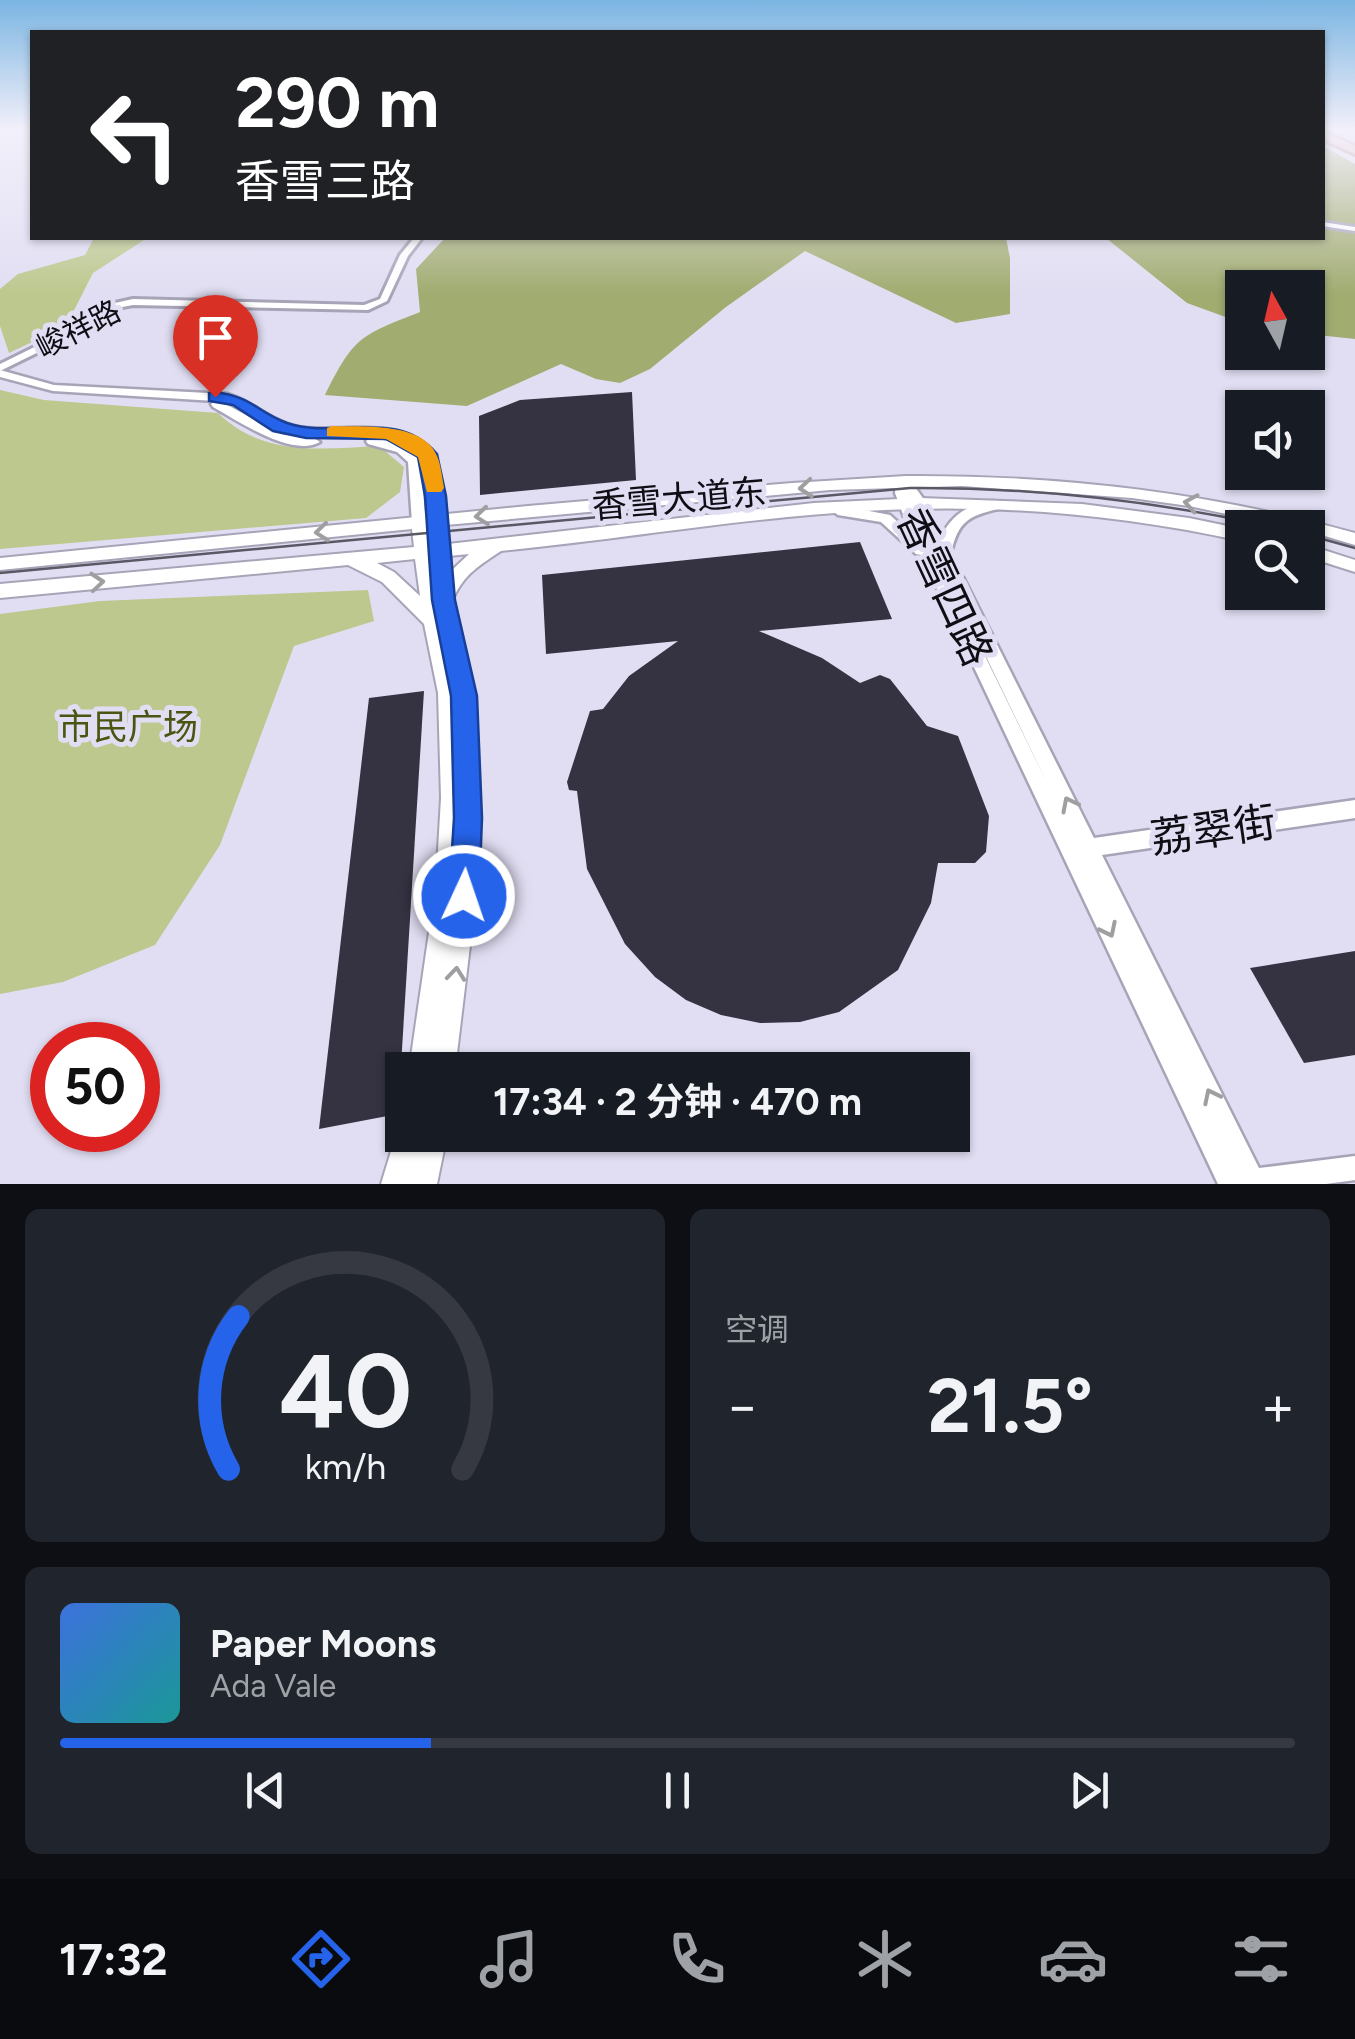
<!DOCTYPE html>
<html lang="zh">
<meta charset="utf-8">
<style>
:root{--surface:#171b24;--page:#20242c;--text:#f1f3f6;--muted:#9ea1a6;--line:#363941;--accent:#2563eb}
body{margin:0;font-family:Figtree,"Noto Sans SC",sans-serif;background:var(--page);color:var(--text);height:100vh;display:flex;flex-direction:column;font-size:38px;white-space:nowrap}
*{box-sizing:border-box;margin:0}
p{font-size:32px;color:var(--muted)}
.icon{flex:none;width:55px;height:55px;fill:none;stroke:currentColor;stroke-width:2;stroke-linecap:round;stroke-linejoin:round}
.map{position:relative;height:1184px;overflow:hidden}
.drawer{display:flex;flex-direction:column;gap:25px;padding:25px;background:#0d0f14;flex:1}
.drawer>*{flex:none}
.hud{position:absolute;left:30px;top:30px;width:1295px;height:210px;border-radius:0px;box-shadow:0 2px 8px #0004;background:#202124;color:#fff;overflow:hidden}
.needle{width:65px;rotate:352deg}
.tools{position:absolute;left:1225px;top:270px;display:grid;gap:20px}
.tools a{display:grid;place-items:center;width:100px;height:100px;border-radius:0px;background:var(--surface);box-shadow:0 2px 8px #0004;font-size:50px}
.speed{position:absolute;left:30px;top:1022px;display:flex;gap:20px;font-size:50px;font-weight:700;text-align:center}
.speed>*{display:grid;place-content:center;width:130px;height:130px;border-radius:50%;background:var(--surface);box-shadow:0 2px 8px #0004;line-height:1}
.speed .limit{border:15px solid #d22;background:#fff;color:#111}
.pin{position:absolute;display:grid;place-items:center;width:85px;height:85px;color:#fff;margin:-102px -42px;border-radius:50% 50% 50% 0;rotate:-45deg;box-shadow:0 0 10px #0007}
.pin .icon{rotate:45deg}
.me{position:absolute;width:110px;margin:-55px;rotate:3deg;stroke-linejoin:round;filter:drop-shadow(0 0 8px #0008)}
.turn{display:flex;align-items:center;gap:35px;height:210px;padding:0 40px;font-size:45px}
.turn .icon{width:130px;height:130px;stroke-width:2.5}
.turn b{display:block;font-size:70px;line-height:85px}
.big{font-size:75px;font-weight:700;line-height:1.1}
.drawer .card{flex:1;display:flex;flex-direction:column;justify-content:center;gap:15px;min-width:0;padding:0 35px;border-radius:15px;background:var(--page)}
.drawer .dial{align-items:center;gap:0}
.dial svg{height:260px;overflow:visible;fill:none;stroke:var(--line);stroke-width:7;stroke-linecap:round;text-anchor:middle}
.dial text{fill:var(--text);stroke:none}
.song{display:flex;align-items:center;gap:30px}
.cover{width:120px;height:120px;border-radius:15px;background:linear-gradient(135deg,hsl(220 70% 55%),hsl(180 70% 35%))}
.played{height:10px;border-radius:5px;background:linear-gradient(90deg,var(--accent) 30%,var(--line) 30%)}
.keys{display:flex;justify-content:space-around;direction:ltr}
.heat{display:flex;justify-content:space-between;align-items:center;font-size:55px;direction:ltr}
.drawer .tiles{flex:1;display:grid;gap:25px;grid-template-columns:1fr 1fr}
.card:last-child{grid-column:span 2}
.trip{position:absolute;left:385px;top:1052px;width:585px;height:100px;border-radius:0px;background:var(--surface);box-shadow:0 2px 8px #0004;font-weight:700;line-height:100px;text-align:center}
.tab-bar{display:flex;height:160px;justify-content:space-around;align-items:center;background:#090b0e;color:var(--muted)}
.tab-bar .icon{width:70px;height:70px}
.tab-bar .selected{color:var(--accent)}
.tab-bar b{font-size:45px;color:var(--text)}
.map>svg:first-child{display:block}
</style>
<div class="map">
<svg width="1355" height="1184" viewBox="0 0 1355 1184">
<rect width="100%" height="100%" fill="#e1def3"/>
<!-- green -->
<g fill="#bcc88d">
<path d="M 94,238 L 147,238 L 93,273 L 66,326 L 9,353 L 0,326 L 0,289 L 18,274 L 85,255 Z"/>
<path d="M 0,390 L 44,400 L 218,413 C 263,457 321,449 379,446 L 404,467 L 400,492 L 366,518 L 0,549 Z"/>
<path d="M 368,590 L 374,621 L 294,646 L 220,845 L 155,945 L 63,982 L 0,994 L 0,614 L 100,601 Z"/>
</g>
<!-- forest -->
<g fill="#a1ac71">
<path d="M 1323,146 L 1355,164 L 1355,339 L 1308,334 L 1308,288 L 1242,288 L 1242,323 L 1187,303 L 1106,238 L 1322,238 Z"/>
<path d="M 445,238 L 1006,238 L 1010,258 L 1010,314 L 956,323 L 805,251 L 726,307 L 650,369 L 620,383 L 596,379 L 561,364 L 467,406 L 325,395 C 354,337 359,336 420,312 L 416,269 Z"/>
</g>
<!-- building -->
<g fill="#353242">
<path d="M 632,392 L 636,480 L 480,495 L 479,416 L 520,400 Z"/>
<path d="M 860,542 L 892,619 L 759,631 L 822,658 L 860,683 L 880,675 L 890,679 L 927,726 L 958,736 L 989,816 L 986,852 L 975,863 L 938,863 L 931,903 L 898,970 L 839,1012 L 800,1022 L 760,1023 L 721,1015 L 686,1000 L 655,977 L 625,944 L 587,869 L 577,791 L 569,790 L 567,782 L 590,711 L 603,709 L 629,676 L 678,641 L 546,654 L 542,575 Z"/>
<path d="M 424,691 L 398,1114 L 319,1129 L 369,698 Z"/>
<path d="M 1355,951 L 1355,1055 L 1304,1063 L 1250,968 Z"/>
</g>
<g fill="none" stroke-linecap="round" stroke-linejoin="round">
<defs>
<g id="minor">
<path d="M 1322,222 L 1355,227 L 1355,231 L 1322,226 Z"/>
<path d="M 414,238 L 422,238 L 408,256 L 387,301 L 368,310 L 133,305 L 112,309 L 67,338 L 0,371 L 0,364 L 61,334 L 106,305 L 133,299 L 364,305 L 380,299 L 400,255 Z"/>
</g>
<g id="tertiary">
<path d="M 0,370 L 54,385 L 227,394 C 252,401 272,422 298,427 C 313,430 329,428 345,428 C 429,426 438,442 445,521 L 438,526 L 431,521 C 430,502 432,477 423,459 C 403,422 333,441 298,435 C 269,430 249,404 220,401 L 281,434 L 314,438 L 320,442 C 292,458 238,421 213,407 L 211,404 L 215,401 L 53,391 L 0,377 Z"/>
<path d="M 372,437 L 405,446 L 420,461 L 426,523 L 424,526 L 414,526 L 412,523 L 408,462 L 397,452 L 368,444 L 366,441 Z"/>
<path d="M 903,477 C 922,489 932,515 942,535 C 953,513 969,505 993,501 L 1000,506 L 998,509 C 968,516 958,522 951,553 L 1094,838 L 1355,800 L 1355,818 L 1102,855 L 1259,1168 L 1355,1156 L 1355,1180 L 1326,1184 L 1218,1184 L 921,555 L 916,554 L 881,522 L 838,515 L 831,510 L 838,505 L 890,515 L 910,533 L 895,493 L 896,481 ZM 912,503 L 913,505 L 1050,789 L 916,515 Z"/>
</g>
<g id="secondary">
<path d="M 906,476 C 1059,475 1207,492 1355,533 L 1355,545 L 1308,531 L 1308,528 L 1292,528 L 1189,506 L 1132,498 L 962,486 L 830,490 L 446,525 L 448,544 L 814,503 L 921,498 L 1082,504 L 1189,518 L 1242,529 L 1242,541 C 1117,514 992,503 864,511 C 743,518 622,539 501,551 C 480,565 464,574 453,599 L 474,696 L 478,752 L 476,896 L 455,1070 L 409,1070 L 436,884 L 441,798 L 438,693 L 424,624 L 382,582 L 348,565 L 0,598 L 0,584 L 414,547 L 412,529 L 0,570 L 0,558 L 528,506 L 792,483 ZM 469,554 L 450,572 L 449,556 ZM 415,559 L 420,596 L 394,572 L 377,563 Z"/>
<path d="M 1308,545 L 1355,560 L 1355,572 L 1308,557 Z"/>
<path d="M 402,1124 L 402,1135 L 447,1135 L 437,1184 L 381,1184 L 396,1135 Z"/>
</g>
<path id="motorway" d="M 1322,131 L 1355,146 L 1355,154 L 1322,139 Z"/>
</defs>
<!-- minor casing -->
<use href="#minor" stroke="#a7a4b8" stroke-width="6"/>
<!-- tertiary casing -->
<use href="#tertiary" stroke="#a7a4b8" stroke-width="5"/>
<!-- secondary casing -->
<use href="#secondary" stroke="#a7a4b8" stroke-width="4"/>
<!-- motorway casing -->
<use href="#motorway" stroke="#a07b7e" stroke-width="6"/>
<!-- minor -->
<use href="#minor" fill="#fff" fill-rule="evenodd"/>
<!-- tertiary -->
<use href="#tertiary" fill="#fff" fill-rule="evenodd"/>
<!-- secondary -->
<use href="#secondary" fill="#fff" fill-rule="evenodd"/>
<!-- motorway -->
<use href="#motorway" fill="#eeb6b7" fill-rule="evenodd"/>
<!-- tram -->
<g stroke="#595864" stroke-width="2.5">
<path d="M 1308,535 L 1355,548"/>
<path d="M 0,573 L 910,488 C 1035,487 1156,501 1278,528"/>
</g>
</g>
<!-- one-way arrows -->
<defs><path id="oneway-chevron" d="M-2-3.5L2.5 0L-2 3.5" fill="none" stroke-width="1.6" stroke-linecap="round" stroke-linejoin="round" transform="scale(2.5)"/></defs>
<g stroke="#9f9fa1">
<use href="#oneway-chevron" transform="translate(806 488) rotate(175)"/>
<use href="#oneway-chevron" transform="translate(1191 503) rotate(-170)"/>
<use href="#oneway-chevron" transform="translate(482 516) rotate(174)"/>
<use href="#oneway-chevron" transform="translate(322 532) rotate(174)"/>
<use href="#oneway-chevron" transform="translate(97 582) rotate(-5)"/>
<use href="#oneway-chevron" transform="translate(1069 804) rotate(-117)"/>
<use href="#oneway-chevron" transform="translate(1109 930) rotate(64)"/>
<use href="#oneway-chevron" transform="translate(456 974) rotate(-84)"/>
<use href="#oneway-chevron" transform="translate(1211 1096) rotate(-116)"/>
</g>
<!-- sky -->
<linearGradient id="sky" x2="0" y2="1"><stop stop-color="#7bb5e2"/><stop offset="0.44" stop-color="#f2f0fa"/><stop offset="1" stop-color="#f2f0fa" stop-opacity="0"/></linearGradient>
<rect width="1355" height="294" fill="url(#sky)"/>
<!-- route -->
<path fill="#2563eb" stroke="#184099" stroke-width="2.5" d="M 215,392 C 253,397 257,412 287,423 C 337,440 397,407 437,454 L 446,496 L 455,600 L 477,696 L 482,818 L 479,896 L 475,907 L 464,911 L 453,907 L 449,896 L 454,818 L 451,696 L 432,600 L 425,496 L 418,457 L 386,439 L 306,438 L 273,431 L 233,405 L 209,401 L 209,393 Z"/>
<!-- slow -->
<path fill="#f59e0b" d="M 333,426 C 362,427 424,422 437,456 C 441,465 442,477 444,488 L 441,492 L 427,492 L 418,457 L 386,439 L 327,436 L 327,428 Z"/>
<g text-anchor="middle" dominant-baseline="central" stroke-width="10" stroke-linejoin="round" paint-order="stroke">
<!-- far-street labels -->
<g font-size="30" fill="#0f0e15" stroke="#e1def3">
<text transform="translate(78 329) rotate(-27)">峻祥路</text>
</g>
<!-- street labels -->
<g font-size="35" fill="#0f0e15" stroke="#e1def3">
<text transform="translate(679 499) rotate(-5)">香雪大道东</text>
</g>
<!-- park labels -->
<g font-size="35" fill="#4b5410" stroke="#e1def3">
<text x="128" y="727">市民广场</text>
</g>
<!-- near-street labels -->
<g font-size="42" fill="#0f0e15" stroke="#e1def3">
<text transform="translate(945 587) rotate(65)">香雪四路</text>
<text transform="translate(1213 830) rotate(-8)">荔翠街</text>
</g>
</g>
</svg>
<div class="tools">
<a><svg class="needle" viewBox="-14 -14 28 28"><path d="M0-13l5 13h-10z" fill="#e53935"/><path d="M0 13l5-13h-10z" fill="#9ea1a6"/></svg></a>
<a><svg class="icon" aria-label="sound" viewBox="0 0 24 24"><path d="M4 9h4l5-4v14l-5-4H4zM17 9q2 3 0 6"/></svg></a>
<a><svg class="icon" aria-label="search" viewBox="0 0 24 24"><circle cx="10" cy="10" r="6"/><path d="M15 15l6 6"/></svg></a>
</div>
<div class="speed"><div class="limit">50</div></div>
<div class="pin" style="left:215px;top:397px;background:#d93025"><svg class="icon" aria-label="arrive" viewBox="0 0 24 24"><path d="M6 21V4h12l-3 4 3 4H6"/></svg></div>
<svg class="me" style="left:464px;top:896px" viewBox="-20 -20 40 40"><circle r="17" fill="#2563eb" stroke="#fff" stroke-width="3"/><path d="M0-11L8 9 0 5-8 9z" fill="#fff"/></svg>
<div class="trip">17:34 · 2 分钟 · 470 m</div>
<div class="hud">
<div class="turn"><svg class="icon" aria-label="left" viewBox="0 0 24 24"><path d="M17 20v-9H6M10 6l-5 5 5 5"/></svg><div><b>290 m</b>香雪三路</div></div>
</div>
</div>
<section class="drawer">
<div class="tiles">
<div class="card dial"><svg viewBox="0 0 100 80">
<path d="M14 69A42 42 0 1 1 86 69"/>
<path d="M14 69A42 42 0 0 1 17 22" stroke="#2563eb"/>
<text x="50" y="56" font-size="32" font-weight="700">40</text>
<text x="50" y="72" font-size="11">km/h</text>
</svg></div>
<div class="card"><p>空调</p>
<div class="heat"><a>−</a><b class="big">21.5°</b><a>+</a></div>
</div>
<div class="card">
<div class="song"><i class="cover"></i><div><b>Paper Moons</b><p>Ada Vale</p></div></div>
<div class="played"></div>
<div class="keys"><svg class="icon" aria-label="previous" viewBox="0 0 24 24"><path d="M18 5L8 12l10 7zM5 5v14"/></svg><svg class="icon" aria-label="pause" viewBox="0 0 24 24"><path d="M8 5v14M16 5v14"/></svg><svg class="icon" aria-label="next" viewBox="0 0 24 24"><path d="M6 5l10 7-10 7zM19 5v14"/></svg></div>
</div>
</div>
</section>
<nav class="tab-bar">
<b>17:32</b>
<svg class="icon selected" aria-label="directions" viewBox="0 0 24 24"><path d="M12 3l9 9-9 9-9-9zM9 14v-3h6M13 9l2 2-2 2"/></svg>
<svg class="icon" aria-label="music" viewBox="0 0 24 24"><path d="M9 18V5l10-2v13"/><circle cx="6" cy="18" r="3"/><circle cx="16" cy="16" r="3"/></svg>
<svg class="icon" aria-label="phone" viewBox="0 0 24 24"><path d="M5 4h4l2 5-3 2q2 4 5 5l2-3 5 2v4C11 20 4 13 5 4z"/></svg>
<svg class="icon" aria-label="climate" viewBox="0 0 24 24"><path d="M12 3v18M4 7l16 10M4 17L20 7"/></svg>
<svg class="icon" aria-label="car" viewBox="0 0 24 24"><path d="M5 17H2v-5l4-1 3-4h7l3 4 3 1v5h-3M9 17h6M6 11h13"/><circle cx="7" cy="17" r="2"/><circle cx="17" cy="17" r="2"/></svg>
<svg class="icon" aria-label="filters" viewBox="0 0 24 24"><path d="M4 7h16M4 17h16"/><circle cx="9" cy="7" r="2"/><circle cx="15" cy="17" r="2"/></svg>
</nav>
